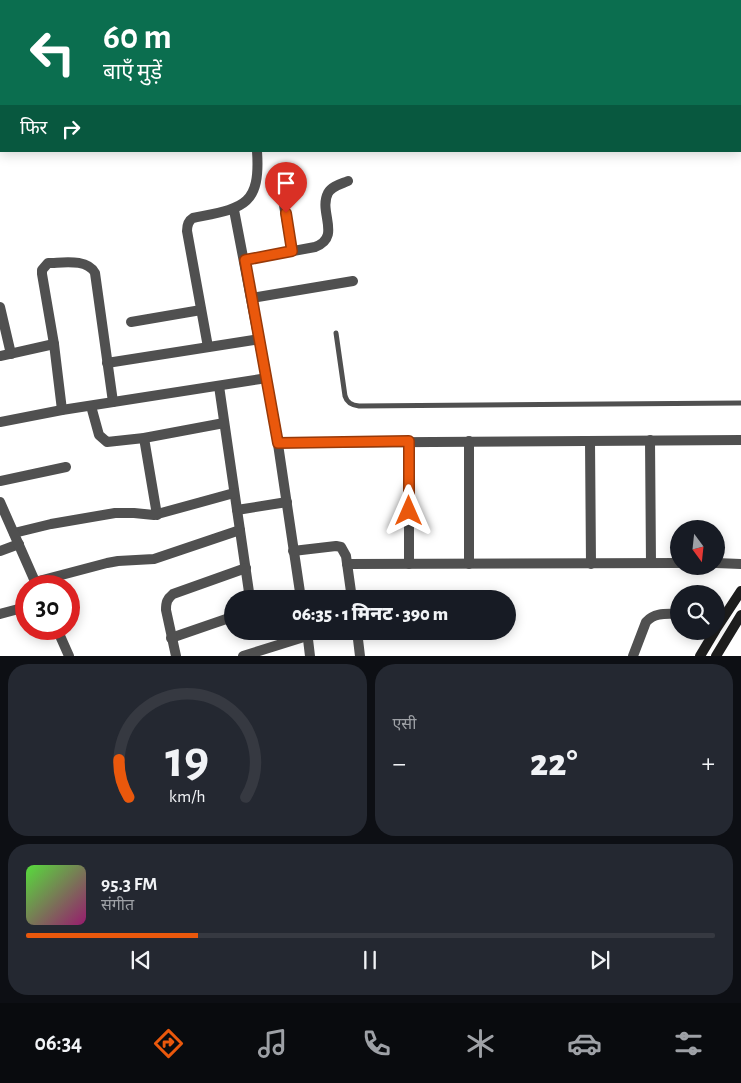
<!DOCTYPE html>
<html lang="hi">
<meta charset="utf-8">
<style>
:root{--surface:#171b24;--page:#242831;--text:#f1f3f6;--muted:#9ea1a6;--line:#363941;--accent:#ea580c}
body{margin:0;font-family:"Alegreya Sans","Noto Sans Devanagari",sans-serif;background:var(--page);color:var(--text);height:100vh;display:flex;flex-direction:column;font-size:19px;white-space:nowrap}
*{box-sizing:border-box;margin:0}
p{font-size:16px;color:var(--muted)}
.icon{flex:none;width:28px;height:28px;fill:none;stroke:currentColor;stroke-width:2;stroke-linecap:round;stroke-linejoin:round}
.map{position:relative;height:656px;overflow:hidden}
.side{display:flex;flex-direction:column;gap:8px;padding:8px;background:#0d0f14;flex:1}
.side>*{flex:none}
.guide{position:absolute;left:0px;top:0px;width:741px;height:152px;box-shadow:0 2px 12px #0003;background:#0b6e4f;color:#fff;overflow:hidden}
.needle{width:32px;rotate:165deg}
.tools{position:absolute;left:670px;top:520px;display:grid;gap:10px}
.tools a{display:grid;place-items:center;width:55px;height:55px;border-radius:50%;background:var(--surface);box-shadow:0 2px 12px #0003;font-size:25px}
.speed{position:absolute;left:15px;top:575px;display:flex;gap:10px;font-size:25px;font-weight:700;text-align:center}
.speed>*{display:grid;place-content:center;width:65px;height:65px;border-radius:50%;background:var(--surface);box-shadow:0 2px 12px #0003;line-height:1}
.speed .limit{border:8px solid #d22;background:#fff;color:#111}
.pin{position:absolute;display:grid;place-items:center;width:42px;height:42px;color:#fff;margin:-51px -21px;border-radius:50% 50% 50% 0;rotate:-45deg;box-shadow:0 0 5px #0007}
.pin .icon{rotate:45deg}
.me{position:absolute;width:55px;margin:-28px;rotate:0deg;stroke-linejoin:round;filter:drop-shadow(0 0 4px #0008)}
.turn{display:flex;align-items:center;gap:18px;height:105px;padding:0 20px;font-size:22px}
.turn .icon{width:65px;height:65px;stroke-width:2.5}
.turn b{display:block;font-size:35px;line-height:42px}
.then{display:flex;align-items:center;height:48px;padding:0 20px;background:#0003;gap:10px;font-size:19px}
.big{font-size:38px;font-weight:800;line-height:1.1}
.side .widget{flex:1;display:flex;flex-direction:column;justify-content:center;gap:8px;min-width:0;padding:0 18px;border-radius:20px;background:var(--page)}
.side .dial{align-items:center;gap:0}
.dial svg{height:130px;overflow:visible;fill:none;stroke:var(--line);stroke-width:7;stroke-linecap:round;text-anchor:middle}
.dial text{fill:var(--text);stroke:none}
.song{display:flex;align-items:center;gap:15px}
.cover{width:60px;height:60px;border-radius:8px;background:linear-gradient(135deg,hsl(110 70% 55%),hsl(320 70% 35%))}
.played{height:5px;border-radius:2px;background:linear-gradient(90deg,var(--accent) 25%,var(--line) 25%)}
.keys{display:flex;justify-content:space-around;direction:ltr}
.heat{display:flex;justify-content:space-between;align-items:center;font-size:28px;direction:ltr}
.side .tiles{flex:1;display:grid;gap:8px;grid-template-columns:1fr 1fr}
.widget:last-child{grid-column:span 2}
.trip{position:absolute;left:224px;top:590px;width:292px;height:50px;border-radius:25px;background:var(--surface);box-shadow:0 2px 12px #0003;font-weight:800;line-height:50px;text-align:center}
.menu{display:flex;height:80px;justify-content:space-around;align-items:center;background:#090b0e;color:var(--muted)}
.menu .icon{width:35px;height:35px}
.menu .current{color:var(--accent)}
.menu b{font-size:22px;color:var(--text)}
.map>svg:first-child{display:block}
</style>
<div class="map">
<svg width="741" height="656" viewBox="0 0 741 656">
<rect width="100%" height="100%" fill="#fff"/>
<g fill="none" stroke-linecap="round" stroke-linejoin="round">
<!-- service -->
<path stroke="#505050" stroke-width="5" d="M 336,333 L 345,396 C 347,403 352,405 359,406 L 741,403"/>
<!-- minor -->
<g stroke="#505050" stroke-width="10">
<path d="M 242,0 L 242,1"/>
<path d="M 413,0 L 413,1"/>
<path d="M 467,0 L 467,1"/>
<path d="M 524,0 L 524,1"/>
<path d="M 250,1 L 260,0"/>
<path d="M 371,1 L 381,0"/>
<path d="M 0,85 L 1,85"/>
<path d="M 282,194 L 292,251"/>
<path d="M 234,210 L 275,424 L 301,599"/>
<path d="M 245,260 L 315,247 C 342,237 318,212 328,193 C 332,186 341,184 348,181"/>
<path d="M 252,298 L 353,281"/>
<path d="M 0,307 L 11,354"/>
<path d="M 131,322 L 201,310"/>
<path d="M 208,347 L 187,231 C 187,225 188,221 193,218 C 241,208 261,208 257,151"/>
<path d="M 0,356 L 54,344"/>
<path d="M 107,363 L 260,339"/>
<path d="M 219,386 L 250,599"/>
<path d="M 91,406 L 99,435 L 107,442 L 144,438 L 224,423"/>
<path d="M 62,410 L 54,344 L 42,274 L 42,270 L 48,263 C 62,263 87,258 95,273 L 113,402"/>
<path d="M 0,422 L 62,410 L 267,378"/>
<path d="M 144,438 L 157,515"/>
<path d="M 650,440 L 651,563"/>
<path d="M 409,441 L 409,564"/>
<path d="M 590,441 L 591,564"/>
<path d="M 278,443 L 741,440"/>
<path d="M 0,481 L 66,467"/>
<path d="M 237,510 L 287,502"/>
<path d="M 14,533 L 51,524 L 115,513 L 134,513 L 154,515 L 234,493"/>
<path d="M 0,551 L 19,544"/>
<path d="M 293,551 L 336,546 L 341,547 L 346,556 L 352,599"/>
<path d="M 716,563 L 741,564"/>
<path d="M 347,564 L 679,563"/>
<path d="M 469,564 L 469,441"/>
<path d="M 35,582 L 107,563 L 118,561 L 154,559 L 240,530"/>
<path d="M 291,599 L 301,596"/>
<path d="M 0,614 L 26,607"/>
<path d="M 307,631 L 310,656"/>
<path d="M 357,631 L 360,656"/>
<path d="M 171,638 L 232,617"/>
<path d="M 176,656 L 166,610 C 166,602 167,599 173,594 L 246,568"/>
<path d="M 243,656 L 307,636"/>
<path d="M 633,656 L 646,622 C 655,612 667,614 679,614"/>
</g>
<!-- tertiary -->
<g stroke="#505050" stroke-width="10">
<path d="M 0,502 L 37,586"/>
<path d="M 57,629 L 69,656"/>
</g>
<!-- secondary -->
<g stroke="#1d1d1d" stroke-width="10">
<path d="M 716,629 L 741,591"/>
<path d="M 700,656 L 715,631"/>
<path d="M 716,656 L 741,615"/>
</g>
</g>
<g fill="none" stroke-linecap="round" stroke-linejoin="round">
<defs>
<path id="route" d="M 286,213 L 292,251 L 245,260 L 278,443 L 409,441 L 409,511"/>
</defs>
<!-- route casing -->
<use href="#route" stroke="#983908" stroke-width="12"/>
<!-- route -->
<use href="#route" stroke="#ea580c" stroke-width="9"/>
</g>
</svg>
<div class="tools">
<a><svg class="needle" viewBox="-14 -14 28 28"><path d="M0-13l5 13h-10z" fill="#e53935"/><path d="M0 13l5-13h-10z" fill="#9ea1a6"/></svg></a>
<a><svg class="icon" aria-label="search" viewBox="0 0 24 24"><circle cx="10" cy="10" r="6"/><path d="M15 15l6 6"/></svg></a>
</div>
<div class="speed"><div class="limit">30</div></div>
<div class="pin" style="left:286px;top:213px;background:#d93025"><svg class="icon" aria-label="arrive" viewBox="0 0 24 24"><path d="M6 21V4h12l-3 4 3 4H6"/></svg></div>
<svg class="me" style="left:409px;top:511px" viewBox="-20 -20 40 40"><path d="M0-17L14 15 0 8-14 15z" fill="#ea580c" stroke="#fff" stroke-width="4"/></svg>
<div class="trip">06:35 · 1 मिनट · 390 m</div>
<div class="guide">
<div class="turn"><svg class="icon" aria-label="left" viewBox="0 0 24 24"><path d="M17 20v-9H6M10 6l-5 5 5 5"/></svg><div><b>60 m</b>बाएँ मुड़ें</div></div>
<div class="then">फिर<svg class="icon" aria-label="right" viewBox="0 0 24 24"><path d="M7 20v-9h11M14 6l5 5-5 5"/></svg></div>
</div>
</div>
<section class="side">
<div class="tiles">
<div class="widget dial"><svg viewBox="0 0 100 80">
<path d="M14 69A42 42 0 1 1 86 69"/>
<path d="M14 69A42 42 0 0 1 8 46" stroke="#ea580c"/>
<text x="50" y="56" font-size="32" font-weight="700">19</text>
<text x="50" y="72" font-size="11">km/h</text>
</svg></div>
<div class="widget"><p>एसी</p>
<div class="heat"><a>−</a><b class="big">22°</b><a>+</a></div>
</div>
<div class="widget">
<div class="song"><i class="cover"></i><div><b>95.3 FM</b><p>संगीत</p></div></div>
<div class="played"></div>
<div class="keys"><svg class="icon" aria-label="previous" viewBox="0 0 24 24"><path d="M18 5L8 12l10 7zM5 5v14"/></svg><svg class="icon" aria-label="pause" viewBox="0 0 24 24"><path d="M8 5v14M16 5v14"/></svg><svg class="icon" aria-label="next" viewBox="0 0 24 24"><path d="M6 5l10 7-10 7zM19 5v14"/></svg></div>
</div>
</div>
</section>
<nav class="menu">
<b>06:34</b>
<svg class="icon current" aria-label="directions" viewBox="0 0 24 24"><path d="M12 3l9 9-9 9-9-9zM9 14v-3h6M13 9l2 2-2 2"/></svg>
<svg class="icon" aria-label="music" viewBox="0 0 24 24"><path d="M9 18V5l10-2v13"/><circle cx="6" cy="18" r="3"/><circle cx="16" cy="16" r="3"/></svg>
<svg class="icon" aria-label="phone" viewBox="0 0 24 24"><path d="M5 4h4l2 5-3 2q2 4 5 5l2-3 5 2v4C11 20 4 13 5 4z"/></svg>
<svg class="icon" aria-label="climate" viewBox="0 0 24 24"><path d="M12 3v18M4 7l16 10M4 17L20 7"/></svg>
<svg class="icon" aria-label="car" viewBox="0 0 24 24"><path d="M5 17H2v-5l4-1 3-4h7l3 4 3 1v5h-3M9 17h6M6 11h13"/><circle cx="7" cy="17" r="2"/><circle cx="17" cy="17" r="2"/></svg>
<svg class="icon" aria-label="filters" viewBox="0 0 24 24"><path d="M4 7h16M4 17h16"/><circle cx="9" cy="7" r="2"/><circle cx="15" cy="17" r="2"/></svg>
</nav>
